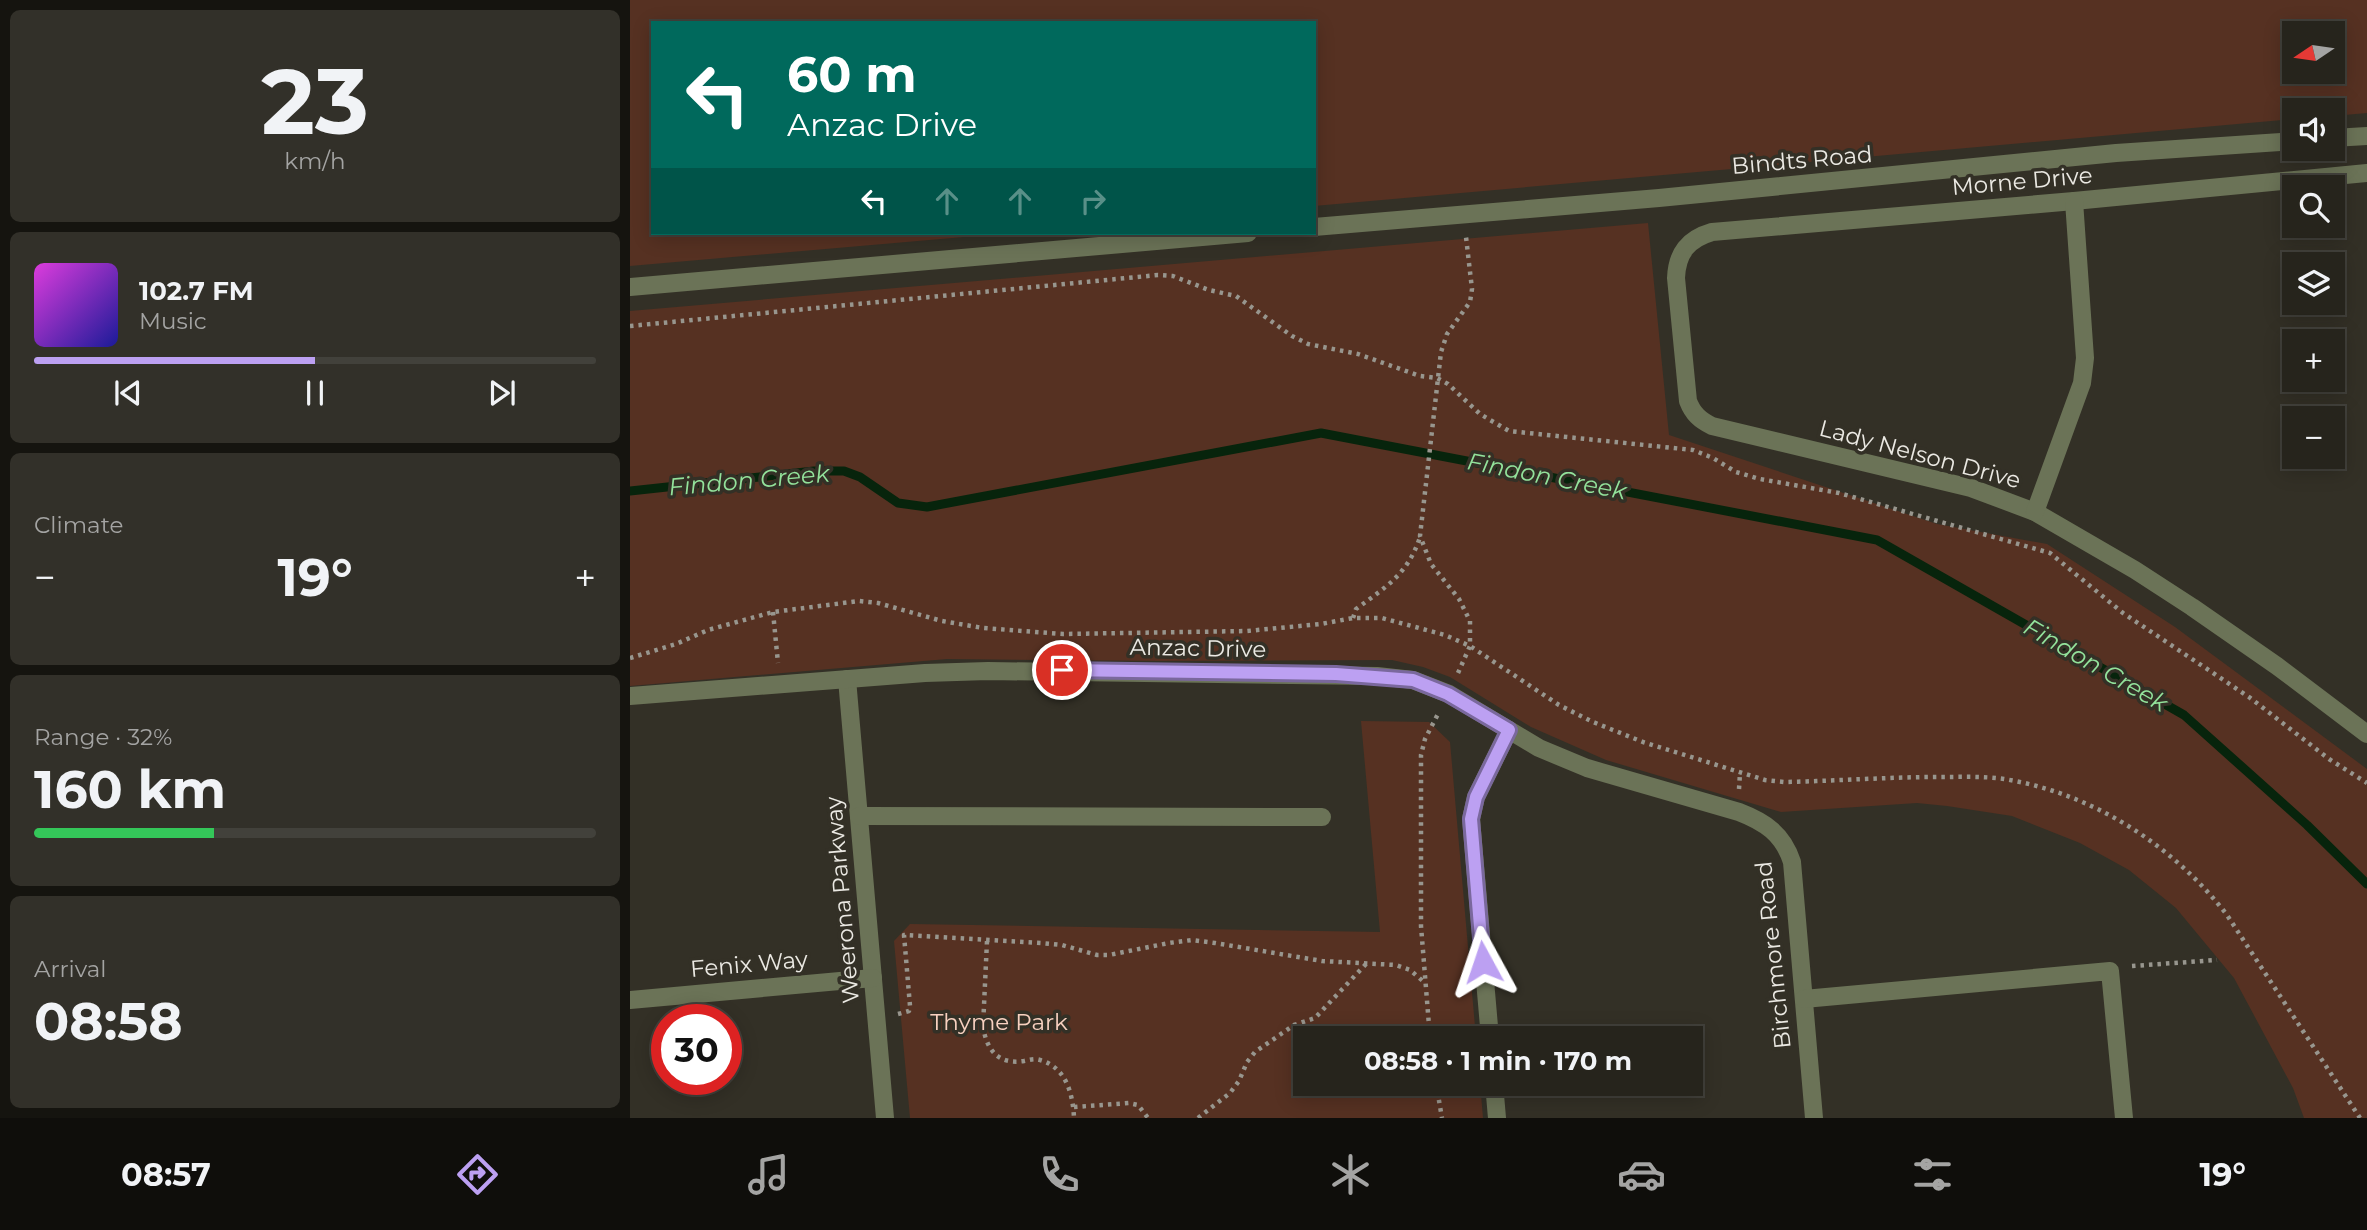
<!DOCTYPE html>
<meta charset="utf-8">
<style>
:root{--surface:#26241c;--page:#323029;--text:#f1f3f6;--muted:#a4a4a3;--line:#42413b;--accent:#bca0f2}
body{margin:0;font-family:Montserrat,sans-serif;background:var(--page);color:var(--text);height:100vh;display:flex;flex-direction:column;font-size:26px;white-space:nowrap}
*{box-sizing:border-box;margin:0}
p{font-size:23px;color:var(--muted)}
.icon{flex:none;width:38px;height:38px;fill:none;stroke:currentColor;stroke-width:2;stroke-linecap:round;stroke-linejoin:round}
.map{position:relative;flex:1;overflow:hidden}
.side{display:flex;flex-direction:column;gap:10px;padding:10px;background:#15140f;width:630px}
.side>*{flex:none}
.top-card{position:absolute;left:21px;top:21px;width:665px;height:214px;border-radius:0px;box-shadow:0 4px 18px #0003,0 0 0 2px var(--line);background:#00695c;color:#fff;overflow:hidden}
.needle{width:46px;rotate:257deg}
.tools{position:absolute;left:1652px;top:21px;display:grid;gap:14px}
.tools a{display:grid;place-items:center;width:63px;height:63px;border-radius:0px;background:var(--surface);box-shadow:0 4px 18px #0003,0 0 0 2px var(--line);font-size:35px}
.speed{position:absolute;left:21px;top:1004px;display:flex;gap:14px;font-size:35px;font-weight:700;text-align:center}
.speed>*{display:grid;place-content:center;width:91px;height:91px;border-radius:50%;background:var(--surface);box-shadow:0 4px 18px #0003,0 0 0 2px var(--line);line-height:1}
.speed .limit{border:10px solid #d22;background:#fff;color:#111}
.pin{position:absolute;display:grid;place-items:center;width:60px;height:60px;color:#fff;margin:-30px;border:4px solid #fff;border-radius:50%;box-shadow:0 2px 7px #0007}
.me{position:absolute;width:77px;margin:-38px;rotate:355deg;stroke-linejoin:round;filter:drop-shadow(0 0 5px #0008)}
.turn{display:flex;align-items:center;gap:24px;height:147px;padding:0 21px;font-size:32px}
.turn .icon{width:91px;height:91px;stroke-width:2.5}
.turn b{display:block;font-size:49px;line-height:60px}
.lanes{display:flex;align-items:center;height:66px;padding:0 21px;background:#0003;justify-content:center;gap:35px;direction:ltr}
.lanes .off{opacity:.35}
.big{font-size:52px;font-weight:700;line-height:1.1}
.side .widget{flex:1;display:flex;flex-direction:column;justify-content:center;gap:10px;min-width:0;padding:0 24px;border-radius:10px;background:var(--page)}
.side .dial{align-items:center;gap:0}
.dial b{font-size:91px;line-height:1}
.song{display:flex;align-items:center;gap:21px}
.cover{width:84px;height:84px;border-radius:10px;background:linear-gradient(135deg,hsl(300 70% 55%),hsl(240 70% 35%))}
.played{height:7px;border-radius:4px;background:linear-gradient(90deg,var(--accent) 50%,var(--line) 50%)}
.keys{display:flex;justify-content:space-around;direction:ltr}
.heat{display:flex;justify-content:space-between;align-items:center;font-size:38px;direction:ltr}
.charge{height:10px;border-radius:5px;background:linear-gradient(90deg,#34c759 32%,var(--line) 0)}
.trip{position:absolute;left:663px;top:1026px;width:410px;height:70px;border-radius:0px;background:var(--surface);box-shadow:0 4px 18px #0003,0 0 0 2px var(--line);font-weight:700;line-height:70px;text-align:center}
.dock{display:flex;height:112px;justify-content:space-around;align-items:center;background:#0f0e0b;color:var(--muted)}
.dock .icon{width:49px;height:49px}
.dock .on{color:var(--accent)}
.dock b{font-size:32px;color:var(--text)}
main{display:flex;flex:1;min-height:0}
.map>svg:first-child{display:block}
</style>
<main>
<section class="side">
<div class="widget dial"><b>23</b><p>km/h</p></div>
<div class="widget">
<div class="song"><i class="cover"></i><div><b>102.7 FM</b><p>Music</p></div></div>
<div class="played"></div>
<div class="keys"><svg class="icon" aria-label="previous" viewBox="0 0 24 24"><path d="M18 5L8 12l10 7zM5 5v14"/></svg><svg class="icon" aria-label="pause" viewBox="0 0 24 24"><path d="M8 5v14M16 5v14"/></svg><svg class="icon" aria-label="next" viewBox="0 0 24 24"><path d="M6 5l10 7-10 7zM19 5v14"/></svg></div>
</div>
<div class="widget"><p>Climate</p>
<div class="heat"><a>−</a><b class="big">19°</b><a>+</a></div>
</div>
<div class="widget"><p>Range · 32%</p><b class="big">160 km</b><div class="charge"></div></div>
<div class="widget"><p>Arrival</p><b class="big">08:58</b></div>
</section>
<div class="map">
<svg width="1737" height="1118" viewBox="0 0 1737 1118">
<rect width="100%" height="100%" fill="#333026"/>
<!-- green -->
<g fill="#563122" fill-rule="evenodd">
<path d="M 0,0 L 1737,0 L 1737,113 L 1703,116 L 1703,110 L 1664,110 L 1664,119 L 684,206 L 684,23 L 23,23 L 23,233 L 380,233 L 0,266 ZM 1664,33 L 1703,33 L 1703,72 L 1664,72 Z"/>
<path d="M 1018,223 L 1039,435 L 1307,524 L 1417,544 L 1545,627 L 1737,769 L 1737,1118 L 1674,1118 L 1663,1088 L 1604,978 L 1546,908 L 1499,870 L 1450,843 L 1382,816 L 1317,806 L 1287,803 L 1151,812 L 976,760 L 901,727 L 820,677 L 793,667 L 762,660 L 529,661 L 317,659 L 0,686 L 0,311 Z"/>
<path d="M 731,721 L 799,722 L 820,742 L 846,1038 L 676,1038 L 676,1083 L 850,1083 L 853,1118 L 280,1118 L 264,941 L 280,924 L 750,932 Z"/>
</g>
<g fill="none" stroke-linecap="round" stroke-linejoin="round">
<!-- stream -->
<path stroke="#07240c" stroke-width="9" d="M 0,491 L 184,471 L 214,471 L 230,477 L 268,503 L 297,507 L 691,433 L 1247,540 L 1554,715 L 1677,825 L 1737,884"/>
<!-- path -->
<g stroke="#98968e" stroke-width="4.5" stroke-dasharray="3.5 5" stroke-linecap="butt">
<path d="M 0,326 L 528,275 L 543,276 L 579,290 L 606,296 L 662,336 L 678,344 L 728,354 L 790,376 L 807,378 L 818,384 L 850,414 L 879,431 L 1063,450 L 1083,458 L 1106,472 L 1130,479 L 1209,493 L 1420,553 L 1493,613 L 1619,697 L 1699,759 L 1737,783"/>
<path d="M 143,612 L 148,663"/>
<path d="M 723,618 L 726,609 C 756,587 778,574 790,537"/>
<path d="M 0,658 L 46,644 L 78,630 L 143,612 L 229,601 L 248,603 L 312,621 L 353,628 L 433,634 L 617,631 L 691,624 L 723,618 L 752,618 L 815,635 L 840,646 L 929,705 L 963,722 L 1013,742 L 1135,780 L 1154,782 C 1206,781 1258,777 1309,777 C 1331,777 1353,776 1374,779 C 1462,793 1543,845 1597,915 L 1730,1118"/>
<path d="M 828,673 L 840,646 L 840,621 L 829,599 L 801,564 L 790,536 L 811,352 L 817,334 L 840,302 L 842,289 L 836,237"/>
<path d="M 1109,789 L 1110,773"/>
<path d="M 357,941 L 353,1027 C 357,1050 368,1065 394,1061 C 399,1060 405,1058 410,1060 C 436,1067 443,1094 444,1118"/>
<path d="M 1502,966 L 1587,960"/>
<path d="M 268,1014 L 279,1011 L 280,1006 L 274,935 L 411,943 L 432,945 L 467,955 L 479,955 L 539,943 L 562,940 L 585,943 L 692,961 L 766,965 L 780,970 L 794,982"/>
<path d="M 800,1038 L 791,926 L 791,755 L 795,739 L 809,712"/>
<path d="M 806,1083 L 812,1118"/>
<path d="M 444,1107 L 499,1103 L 508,1105 L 518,1118"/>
<path d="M 568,1118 L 600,1093 L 609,1081 L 617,1062 L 625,1052 L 664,1025 L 685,1018 L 736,964"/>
</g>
<!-- minor -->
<g stroke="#6b7357" stroke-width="18">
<path d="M 1703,138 L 1737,136"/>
<path d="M 1737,173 L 1444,201 L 1082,232 C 1058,239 1047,253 1046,278 L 1058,401 C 1063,414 1070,420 1082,426 L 1341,488 L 1405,512 L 1505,570 L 1562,607 L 1647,666 L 1737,734"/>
<path d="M 684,227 L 1029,198 L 1486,153 L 1664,141"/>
<path d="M 0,287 L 618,233"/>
<path d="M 1405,512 L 1452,383 L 1455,358 L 1444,201"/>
<path d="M 217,679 L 255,1118"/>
<path d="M 0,696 L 295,673 L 358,671 L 747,676 L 783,680 L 819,694 L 909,748 L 957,768 L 1109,812 C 1135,822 1153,834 1162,862 L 1184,1118"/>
<path d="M 229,816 L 692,817"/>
<path d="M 1174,999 L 1480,971 L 1494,1118"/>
<path d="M 0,1000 L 243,978"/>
<path d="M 860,1038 L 841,819 L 846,797 L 879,730"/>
<path d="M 864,1083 L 867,1118"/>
</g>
</g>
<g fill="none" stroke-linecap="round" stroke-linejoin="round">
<defs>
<path id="route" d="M 432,670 L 706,674 L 783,680 L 818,694 L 879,730 L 846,797 L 841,819 L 853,962"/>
</defs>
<!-- route casing -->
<use href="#route" stroke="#7a689d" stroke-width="18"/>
<!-- route -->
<use href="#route" stroke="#bca0f2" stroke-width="12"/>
</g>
<g text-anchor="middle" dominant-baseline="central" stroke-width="7" stroke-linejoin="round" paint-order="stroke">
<!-- street labels -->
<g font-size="23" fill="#ebe9e3" stroke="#333026">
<text transform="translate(1172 160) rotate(-5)">Bindts Road</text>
<text transform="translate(1392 181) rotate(-5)">Morne Drive</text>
<text transform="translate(1290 454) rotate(15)">Lady Nelson Drive</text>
<text transform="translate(568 648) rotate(1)">Anzac Drive</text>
<text transform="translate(212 900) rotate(-95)">Weerona Parkway</text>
<text transform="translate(1143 955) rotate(-96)">Birchmore Road</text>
<text transform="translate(119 964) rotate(-5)">Fenix Way</text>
</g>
<!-- park labels -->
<g font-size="23" fill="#f8d1c0" stroke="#333026">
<text x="369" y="1022">Thyme Park</text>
</g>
<!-- water labels -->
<g font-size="24" font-style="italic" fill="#93e29b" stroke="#333026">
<text transform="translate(917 476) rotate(11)">Findon Creek</text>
<text transform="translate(119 480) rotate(-5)">Findon Creek</text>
<text transform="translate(1466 665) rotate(30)">Findon Creek</text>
</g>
</g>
</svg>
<div class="tools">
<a><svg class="needle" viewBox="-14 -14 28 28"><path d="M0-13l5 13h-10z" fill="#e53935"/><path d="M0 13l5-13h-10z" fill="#a4a4a3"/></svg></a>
<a><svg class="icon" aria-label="sound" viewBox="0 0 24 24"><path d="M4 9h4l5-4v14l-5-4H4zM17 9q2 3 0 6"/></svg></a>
<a><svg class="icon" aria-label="search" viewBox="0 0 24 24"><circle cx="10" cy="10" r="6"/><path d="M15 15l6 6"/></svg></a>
<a><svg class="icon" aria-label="layers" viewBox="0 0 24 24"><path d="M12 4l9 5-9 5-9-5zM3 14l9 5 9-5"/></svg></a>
<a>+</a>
<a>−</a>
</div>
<div class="speed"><div class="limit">30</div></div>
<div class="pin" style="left:432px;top:670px;background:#d93025"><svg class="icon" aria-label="arrive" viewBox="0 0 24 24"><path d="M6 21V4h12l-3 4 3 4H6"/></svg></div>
<svg class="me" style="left:853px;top:962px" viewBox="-20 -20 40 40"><path d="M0-17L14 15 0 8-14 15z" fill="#bca0f2" stroke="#fff" stroke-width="4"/></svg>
<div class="trip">08:58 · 1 min · 170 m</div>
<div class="top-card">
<div class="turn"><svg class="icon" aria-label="left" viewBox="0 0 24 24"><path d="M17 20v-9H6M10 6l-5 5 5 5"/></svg><div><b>60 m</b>Anzac Drive</div></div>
<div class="lanes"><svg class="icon" aria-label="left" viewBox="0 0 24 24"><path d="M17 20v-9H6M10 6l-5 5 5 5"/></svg><svg class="icon off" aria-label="ahead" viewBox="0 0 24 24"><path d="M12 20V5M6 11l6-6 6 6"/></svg><svg class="icon off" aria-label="ahead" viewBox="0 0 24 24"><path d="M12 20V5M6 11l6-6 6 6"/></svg><svg class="icon off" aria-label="right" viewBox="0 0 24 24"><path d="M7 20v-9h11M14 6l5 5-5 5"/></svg></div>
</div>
</div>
</main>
<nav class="dock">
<b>08:57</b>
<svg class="icon on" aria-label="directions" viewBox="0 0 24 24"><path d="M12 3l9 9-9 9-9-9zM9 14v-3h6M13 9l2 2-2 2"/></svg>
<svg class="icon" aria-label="music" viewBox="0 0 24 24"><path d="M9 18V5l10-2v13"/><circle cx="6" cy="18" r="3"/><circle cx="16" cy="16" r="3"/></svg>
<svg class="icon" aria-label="phone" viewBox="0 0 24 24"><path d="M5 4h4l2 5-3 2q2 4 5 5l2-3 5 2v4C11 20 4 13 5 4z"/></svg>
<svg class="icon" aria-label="climate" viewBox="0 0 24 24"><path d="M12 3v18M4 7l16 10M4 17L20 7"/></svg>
<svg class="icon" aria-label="car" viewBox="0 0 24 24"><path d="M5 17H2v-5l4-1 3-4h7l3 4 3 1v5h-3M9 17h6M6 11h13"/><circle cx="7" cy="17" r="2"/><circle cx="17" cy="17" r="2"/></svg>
<svg class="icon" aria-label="filters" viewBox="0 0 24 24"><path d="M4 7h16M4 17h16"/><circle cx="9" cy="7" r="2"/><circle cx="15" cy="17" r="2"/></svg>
<b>19°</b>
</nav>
